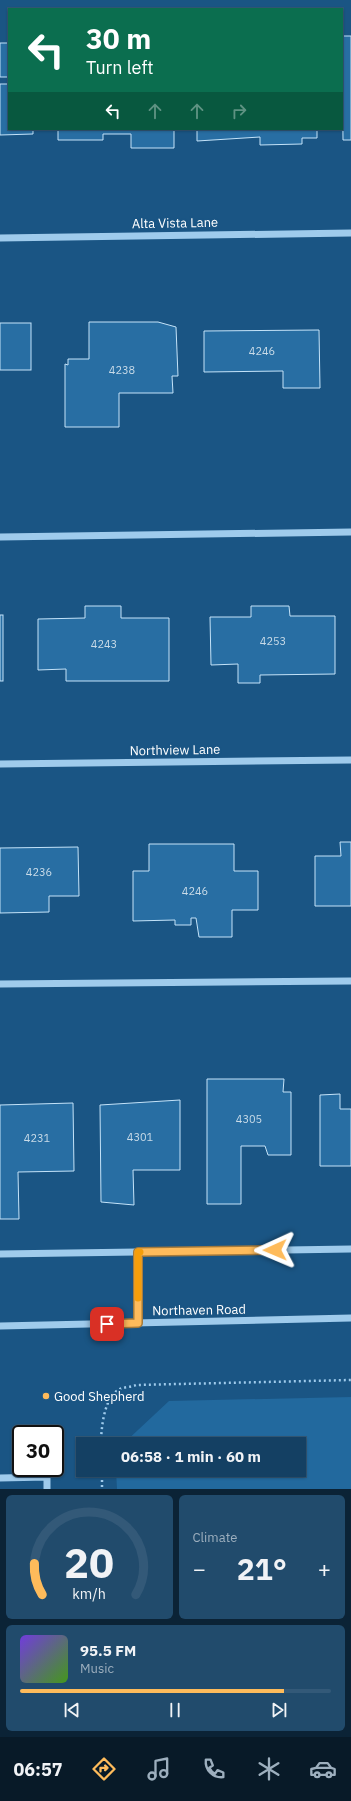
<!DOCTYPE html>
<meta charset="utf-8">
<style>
:root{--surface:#144063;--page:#214b6c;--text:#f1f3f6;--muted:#9dafbe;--line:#335978;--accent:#febb5b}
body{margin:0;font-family:"IBM Plex Sans",sans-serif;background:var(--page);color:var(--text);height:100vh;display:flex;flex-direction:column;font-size:15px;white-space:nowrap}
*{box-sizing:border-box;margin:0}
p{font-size:13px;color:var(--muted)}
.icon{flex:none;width:22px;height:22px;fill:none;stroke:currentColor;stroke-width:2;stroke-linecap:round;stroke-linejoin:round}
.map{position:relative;height:1489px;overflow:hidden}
.panel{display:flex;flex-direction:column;gap:6px;padding:6px;background:#0b2336;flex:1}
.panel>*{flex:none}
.guide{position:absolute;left:8px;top:8px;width:335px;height:122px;border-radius:0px;box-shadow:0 1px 3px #0004,0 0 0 1px var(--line);background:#0b6e4f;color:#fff;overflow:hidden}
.speed{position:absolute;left:12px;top:1425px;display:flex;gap:8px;font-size:20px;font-weight:700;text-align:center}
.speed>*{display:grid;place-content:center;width:52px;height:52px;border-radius:50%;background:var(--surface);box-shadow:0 1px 3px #0004,0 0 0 1px var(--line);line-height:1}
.speed .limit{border:2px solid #111;border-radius:6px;background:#fff;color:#111}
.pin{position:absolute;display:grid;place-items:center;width:34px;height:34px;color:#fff;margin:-17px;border-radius:8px;box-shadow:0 2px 6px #0006}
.me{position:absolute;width:44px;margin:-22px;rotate:269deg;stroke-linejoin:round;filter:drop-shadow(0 0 3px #0008)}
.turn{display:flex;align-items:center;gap:14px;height:84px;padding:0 12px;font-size:18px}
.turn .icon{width:52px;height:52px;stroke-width:2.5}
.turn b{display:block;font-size:28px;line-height:34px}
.lanes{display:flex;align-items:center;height:38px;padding:0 12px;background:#0003;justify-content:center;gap:20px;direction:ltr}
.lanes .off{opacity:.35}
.big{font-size:30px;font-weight:700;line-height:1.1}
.panel .card{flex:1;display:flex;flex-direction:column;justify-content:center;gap:6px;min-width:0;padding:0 14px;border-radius:6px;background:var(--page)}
.panel .dial{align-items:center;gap:0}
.dial svg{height:104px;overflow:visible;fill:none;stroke:var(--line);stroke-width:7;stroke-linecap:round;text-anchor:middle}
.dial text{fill:var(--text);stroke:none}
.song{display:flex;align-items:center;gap:12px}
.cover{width:48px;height:48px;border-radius:6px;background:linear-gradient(135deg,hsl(260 70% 55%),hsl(100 70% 35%))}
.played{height:4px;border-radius:2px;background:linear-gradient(90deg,var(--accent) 85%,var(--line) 85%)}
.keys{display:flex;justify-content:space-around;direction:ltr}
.heat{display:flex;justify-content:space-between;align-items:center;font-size:22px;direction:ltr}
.panel .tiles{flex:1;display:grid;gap:6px;grid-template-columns:1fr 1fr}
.card:last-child{grid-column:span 2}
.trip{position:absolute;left:76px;top:1437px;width:230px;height:40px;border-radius:0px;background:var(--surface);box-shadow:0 1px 3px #0004,0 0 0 1px var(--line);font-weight:700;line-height:40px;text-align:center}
.dock{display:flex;height:64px;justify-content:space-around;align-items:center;background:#081a28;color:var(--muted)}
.dock .icon{width:28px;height:28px}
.dock .on{color:var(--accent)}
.dock b{font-size:18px;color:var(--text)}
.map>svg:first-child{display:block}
</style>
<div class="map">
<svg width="351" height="1489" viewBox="0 0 351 1489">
<rect width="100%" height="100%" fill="#1a5584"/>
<!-- grass -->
<path fill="#22699e" d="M 351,1397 L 351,1489 L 117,1489 L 116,1470 L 299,1470 L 299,1444 L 123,1444 L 169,1401 Z"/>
<!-- building -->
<g fill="#286ea3" stroke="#c4e3f9">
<path d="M 342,36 L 351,36 L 351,140 L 343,140 Z"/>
<path d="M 0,43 L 9,43 L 9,129 L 33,129 L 33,134 L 0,135 L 0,84 L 8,84 L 8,77 L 0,77 Z"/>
<path d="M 58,129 L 174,129 L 174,148 L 131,148 L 131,134 L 103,134 L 103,140 L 58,140 Z"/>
<path d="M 197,129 L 317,129 L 317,138 L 302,138 L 302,144 L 260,145 L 260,137 L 197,141 Z"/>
<path d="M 89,322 L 158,322 L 176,327 L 178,376 L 172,376 L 173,393 L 119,393 L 119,427 L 65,427 L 65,364 L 68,365 L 68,359 L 89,359 Z"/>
<rect x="0" y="323" width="31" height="47"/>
<path d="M 319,330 L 320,388 L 283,388 L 283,371 L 204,372 L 204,331 Z"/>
<path d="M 85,606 L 121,606 L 121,618 L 169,618 L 169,681 L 66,681 L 66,669 L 38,670 L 38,619 L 85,618 Z"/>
<path d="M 251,606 L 289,606 L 290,616 L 335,616 L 335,674 L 260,675 L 260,683 L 238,683 L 238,664 L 211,665 L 210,617 L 251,617 Z"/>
<rect x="0" y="615" width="3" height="66"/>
<path d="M 340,842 L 351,842 L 351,906 L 315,906 L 315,856 L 341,856 Z"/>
<path d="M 149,844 L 234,844 L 234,871 L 258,871 L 258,910 L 232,910 L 232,937 L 199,937 L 196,918 L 191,918 L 191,925 L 175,925 L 175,920 L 133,921 L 133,871 L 149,871 Z"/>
<path d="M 78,847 L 79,896 L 49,896 L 49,912 L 0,913 L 0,848 Z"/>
<path d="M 207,1079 L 284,1079 L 283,1092 L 291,1092 L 291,1155 L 268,1155 L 265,1146 L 241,1146 L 241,1204 L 207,1204 Z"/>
<path d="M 340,1094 L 340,1109 L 351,1109 L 351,1166 L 320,1166 L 320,1095 Z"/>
<path d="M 180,1100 L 180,1170 L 133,1170 L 134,1205 L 101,1202 L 100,1105 Z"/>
<path d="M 73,1103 L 74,1171 L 18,1172 L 19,1219 L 0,1219 L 0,1105 Z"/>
</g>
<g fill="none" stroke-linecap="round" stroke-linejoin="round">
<!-- path -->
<g stroke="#9fcbec" stroke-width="2.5" stroke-dasharray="2 3" stroke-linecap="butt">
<path d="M 101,1444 C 101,1429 104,1396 120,1389 C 125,1387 131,1387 136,1385 L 351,1380"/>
<path d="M 102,1470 L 102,1489"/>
</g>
<!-- minor -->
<g stroke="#9fcbec" stroke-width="7">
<path d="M 0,238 L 351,233"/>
<path d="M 0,537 L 351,532"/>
<path d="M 0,764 L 351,760"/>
<path d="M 0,984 L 351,981"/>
<path d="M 0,1254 L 351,1249"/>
<path d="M 138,1323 L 138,1253"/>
<path d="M 0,1326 L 351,1318"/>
<path d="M 0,1478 L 47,1477 L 47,1489"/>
</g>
</g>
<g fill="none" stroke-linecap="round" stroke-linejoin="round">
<defs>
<path id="route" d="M 107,1324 L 138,1323 L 138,1252 L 275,1250"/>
</defs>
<!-- route casing -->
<use href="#route" stroke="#a57a3b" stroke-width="10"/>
<!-- route -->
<use href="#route" stroke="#febb5b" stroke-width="7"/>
<!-- slow -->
<path stroke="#f59e0b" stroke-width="7" d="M 138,1298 L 138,1252 L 140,1252"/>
</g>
<!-- markers -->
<circle fill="#febb5b" stroke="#1a5584" stroke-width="1.5" cx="46" cy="1396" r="4"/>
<g text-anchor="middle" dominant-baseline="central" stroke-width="4" stroke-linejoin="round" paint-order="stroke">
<!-- number labels -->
<g font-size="11" fill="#c9dbe8">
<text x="262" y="351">4246</text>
<text x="122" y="370">4238</text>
<text x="273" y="641">4253</text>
<text x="104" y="644">4243</text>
<text x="39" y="872">4236</text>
<text x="195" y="891">4246</text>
<text x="249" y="1119">4305</text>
<text x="140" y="1137">4301</text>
<text x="37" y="1138">4231</text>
</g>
<!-- street labels -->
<g font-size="13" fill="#fff" stroke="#1a5584">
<text transform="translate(175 223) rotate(-1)">Alta Vista Lane</text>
<text transform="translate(175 750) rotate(-1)">Northview Lane</text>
<text transform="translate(199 1310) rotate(-1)">Northaven Road</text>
</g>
<!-- poi labels -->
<g font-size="13" fill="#fff" stroke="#1a5584" text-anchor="start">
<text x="54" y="1396">Good Shepherd</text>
</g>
</g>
</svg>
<div class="speed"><div class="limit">30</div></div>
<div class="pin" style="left:107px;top:1324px;background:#d93025"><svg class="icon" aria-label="arrive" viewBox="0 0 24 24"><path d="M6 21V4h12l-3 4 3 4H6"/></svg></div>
<svg class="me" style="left:275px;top:1250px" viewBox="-20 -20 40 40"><path d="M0-17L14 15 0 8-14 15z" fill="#febb5b" stroke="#fff" stroke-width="4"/></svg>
<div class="trip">06:58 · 1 min · 60 m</div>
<div class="guide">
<div class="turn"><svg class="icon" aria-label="left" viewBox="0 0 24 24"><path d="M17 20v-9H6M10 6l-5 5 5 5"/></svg><div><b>30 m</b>Turn left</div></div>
<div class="lanes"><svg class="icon" aria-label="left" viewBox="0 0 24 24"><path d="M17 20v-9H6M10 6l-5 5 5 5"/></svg><svg class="icon off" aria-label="ahead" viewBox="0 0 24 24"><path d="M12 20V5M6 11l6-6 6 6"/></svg><svg class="icon off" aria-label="ahead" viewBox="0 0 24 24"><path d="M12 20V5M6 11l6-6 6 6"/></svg><svg class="icon off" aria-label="right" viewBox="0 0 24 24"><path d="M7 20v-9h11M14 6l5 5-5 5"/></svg></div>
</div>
</div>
<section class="panel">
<div class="tiles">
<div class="card dial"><svg viewBox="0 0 100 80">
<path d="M14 69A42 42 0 1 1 86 69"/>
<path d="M14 69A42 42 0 0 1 8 45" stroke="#febb5b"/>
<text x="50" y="56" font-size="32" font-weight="700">20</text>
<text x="50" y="72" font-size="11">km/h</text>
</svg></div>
<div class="card"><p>Climate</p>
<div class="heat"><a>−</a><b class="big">21°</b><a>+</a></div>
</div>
<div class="card">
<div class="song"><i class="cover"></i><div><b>95.5 FM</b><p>Music</p></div></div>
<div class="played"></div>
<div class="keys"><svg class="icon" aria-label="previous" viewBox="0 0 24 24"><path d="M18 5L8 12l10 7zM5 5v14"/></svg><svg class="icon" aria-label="pause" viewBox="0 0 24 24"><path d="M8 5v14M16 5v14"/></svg><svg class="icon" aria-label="next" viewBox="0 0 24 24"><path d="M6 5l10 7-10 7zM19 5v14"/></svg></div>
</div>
</div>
</section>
<nav class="dock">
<b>06:57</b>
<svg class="icon on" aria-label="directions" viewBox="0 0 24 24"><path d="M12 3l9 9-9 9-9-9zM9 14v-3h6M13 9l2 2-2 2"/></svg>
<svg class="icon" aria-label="music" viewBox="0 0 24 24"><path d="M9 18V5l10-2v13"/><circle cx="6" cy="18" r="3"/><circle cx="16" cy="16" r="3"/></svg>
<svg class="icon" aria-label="phone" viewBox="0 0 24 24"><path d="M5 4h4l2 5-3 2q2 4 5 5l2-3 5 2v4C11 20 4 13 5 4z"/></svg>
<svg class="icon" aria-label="climate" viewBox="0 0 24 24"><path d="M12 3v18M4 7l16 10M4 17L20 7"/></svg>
<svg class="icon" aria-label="car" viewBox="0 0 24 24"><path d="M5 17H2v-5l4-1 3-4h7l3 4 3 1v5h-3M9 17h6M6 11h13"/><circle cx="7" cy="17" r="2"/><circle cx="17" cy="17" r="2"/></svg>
</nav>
